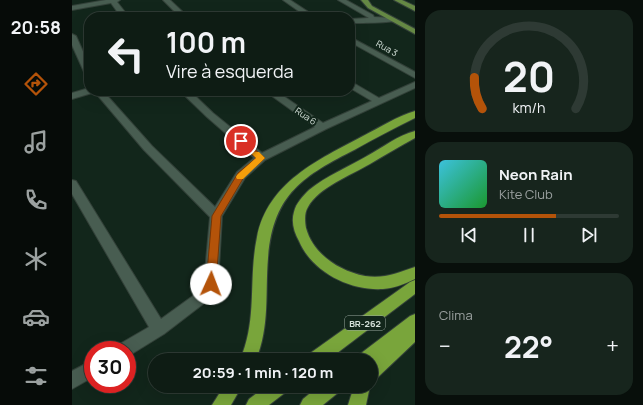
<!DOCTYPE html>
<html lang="pt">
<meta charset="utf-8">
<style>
:root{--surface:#0e1c14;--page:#17251d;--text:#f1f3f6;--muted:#9ba1a0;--line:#2e3a34;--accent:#b45309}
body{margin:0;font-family:Manrope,sans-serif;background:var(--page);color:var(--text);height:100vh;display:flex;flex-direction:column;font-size:15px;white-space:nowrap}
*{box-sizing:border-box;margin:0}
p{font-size:13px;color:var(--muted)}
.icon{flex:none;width:22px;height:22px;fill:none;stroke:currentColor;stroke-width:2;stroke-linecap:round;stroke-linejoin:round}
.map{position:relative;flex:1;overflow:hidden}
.side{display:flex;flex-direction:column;gap:10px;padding:10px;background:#080f0b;width:228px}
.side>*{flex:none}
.guide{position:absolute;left:12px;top:12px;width:271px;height:84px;border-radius:16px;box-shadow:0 4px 16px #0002,0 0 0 1px var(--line);background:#0e1c14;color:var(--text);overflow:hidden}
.speed{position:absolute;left:12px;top:341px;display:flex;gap:8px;font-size:20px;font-weight:700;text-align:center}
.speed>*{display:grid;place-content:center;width:52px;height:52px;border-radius:50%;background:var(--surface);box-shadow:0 4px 16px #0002,0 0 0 1px var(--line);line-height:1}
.speed .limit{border:6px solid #d22;background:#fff;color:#111}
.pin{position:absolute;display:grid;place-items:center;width:34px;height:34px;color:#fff;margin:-17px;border:2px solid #fff;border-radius:50%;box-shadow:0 1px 4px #0007}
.me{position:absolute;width:44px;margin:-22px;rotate:2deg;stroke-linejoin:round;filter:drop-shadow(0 0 3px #0008)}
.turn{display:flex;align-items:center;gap:14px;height:84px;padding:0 16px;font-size:18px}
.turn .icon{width:52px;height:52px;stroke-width:2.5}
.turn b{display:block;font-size:28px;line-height:34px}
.big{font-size:30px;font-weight:700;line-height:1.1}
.side .card{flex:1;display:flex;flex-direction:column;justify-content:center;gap:6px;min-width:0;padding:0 14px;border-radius:16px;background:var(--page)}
.side .dial{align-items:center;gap:0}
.dial svg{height:104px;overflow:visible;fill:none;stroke:var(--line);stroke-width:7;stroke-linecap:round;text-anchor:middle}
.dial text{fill:var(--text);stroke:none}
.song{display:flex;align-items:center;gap:12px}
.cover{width:48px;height:48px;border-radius:6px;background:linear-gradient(135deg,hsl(190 70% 55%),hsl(130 70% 35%))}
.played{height:4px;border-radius:2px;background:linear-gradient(90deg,var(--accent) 65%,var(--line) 65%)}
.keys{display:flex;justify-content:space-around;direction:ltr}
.heat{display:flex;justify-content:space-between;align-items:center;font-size:22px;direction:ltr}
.trip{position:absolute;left:76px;top:353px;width:230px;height:40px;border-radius:20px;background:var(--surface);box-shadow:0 4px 16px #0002,0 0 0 1px var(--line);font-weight:700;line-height:40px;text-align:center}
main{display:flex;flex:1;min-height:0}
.menu{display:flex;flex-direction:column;width:72px;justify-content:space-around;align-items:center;background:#060b08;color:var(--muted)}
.menu .icon{width:28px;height:28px}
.menu .selected{color:var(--accent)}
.menu b{font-size:18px;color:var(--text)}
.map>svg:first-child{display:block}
</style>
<main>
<nav class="menu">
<b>20:58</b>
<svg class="icon selected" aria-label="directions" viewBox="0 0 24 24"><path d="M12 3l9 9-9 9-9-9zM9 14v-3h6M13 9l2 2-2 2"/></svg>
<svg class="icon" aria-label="music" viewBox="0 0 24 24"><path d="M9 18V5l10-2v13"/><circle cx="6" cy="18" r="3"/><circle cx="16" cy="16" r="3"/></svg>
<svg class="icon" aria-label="phone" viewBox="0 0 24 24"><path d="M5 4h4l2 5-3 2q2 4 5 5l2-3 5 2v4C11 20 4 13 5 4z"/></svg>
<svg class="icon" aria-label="climate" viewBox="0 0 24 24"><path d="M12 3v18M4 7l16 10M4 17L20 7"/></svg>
<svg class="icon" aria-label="car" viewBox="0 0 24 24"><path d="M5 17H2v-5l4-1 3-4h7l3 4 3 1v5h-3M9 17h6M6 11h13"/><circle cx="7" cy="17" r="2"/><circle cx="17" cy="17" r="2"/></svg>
<svg class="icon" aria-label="filters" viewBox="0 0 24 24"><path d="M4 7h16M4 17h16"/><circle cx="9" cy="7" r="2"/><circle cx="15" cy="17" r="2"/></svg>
</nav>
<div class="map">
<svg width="343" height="405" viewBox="0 0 343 405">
<rect width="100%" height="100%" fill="#12261b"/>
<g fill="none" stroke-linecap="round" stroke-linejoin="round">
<defs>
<g id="minor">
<path d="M 34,0 L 48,0 L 45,2 L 57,17 L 49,17 L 39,3 L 0,10 L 0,6 Z"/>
<path d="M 91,0 L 98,0 L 116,17 L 108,17 Z"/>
<path d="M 211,0 L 218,0 L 244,17 L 235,17 Z"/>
<path d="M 266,0 L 274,0 L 301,15 L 302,17 L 321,18 L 325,20 C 321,23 286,23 278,23 L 278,19 L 297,18 Z"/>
<path d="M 0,34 L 4,36 L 17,65 L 17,77 L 13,74 L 0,45 Z"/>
<path d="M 278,37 L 343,72 L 343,78 L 278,42 Z"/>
<path d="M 278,81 L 307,98 L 343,82 L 343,88 L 254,129 L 193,160 L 173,178 L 150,216 L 146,285 L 144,289 L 135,301 L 92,334 L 58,355 L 55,356 L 55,350 L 44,350 L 46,345 L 77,327 L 0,194 L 0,180 L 4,181 L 89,319 L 125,293 L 132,283 L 138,217 L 72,150 L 22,91 L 20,93 L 0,99 L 0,93 L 17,88 L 17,91 L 31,91 L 80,146 L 143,207 L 165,172 L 182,158 L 135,117 L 108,91 L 118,91 L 141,113 L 190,153 L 243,127 L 193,91 L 204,91 L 251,123 L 300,101 L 278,88 Z"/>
<path d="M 21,360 L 21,377 L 0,389 L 0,371 Z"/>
</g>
<g id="primary">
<path d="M 289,0 L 296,0 L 300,6 L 343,29 L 343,34 L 296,8 Z"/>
<path d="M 322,0 L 330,0 L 343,6 L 343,11 Z"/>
</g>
<g id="motorway">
<path d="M 343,111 L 343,118 C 323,128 303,138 284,149 C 231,176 201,194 196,258 C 193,294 198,325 184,360 L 168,360 C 186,318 176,280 185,237 C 196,182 246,160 291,136 C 307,128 325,116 343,111 Z"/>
<path d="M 343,131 L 343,138 C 328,146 313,155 298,164 C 279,175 246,188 236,207 C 232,213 233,222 234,228 C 241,254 267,271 293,276 C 312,279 325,273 343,267 L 343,279 C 333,284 323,288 311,289 C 278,291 240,272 227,241 C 222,232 219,222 222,212 C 224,203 231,196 237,190 C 254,176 276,167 295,156 C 310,148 326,135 343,131 Z"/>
<path d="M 343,280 L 343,294 L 256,360 L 235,360 L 237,354 L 338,282 Z"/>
<path d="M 343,314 L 343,342 L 305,378 L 299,380 L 299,360 L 286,360 L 288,354 L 338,316 Z"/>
<path d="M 152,386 L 170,386 L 159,405 L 140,405 Z"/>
<path d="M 194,386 L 216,386 L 214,392 L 197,405 L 174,405 L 177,399 Z"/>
<path d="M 247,386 L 269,386 L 267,392 L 251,405 L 228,405 L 231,399 Z"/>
<path d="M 282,386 L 298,386 L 294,405 L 276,405 Z"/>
</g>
</defs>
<!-- minor casing -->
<use href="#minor" stroke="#334139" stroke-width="2"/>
<!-- primary casing -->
<use href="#primary" stroke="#334139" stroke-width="2"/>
<!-- motorway casing -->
<use href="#motorway" stroke="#334139" stroke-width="2"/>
<!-- minor -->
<use href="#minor" fill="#485d51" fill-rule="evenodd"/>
<!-- primary -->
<use href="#primary" fill="#658844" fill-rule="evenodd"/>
<!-- motorway -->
<use href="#motorway" fill="#79a53b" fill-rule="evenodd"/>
</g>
<!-- route -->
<path fill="#b45309" stroke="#753606" d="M 169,138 L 193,158 L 172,177 L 149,216 L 144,284 L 143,288 L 139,289 L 135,288 L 134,284 L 140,216 L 166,173 L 184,158 L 166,143 L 165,141 Z"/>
<!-- slow -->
<path fill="#f59e0b" d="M 182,152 L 187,152 L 193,158 L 171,179 L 165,179 L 164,177 L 165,175 L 184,158 L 180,154 Z"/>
<g text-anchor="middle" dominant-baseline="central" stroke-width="4" stroke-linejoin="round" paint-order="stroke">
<!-- far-street labels -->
<g font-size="9" fill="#d4e0d9" stroke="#12261b">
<text transform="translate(315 48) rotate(29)">Rua 3</text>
<text transform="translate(234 116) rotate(34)">Rua 6</text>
</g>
<!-- shield labels -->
<rect fill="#12261b" stroke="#9aa8a0" stroke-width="1" x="273" y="316" width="40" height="14" rx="3"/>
<g font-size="9" font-weight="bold" fill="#d4e0d9">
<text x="293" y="323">BR-262</text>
</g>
</g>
</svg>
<div class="speed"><div class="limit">30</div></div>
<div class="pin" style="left:169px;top:141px;background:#d93025"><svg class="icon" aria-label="arrive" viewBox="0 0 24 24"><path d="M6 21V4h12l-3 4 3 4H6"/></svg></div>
<svg class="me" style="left:139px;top:284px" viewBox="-20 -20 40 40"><circle r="19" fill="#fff"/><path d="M0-13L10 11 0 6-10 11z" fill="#b45309"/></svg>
<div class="trip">20:59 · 1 min · 120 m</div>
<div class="guide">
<div class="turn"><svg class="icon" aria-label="left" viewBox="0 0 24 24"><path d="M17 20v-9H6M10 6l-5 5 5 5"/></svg><div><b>100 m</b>Vire à esquerda</div></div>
</div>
</div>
<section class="side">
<div class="card dial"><svg viewBox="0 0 100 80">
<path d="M14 69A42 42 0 1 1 86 69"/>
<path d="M14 69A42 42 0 0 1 8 45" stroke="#b45309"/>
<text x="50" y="56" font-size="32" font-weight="700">20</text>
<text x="50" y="72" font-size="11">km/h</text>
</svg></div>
<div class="card">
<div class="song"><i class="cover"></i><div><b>Neon Rain</b><p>Kite Club</p></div></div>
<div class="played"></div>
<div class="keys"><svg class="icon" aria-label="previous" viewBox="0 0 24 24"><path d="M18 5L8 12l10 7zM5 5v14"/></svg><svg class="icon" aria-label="pause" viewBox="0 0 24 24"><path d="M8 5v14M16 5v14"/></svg><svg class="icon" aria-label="next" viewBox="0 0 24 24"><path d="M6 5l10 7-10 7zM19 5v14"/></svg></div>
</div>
<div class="card"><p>Clima</p>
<div class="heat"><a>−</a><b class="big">22°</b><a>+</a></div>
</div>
</section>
</main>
